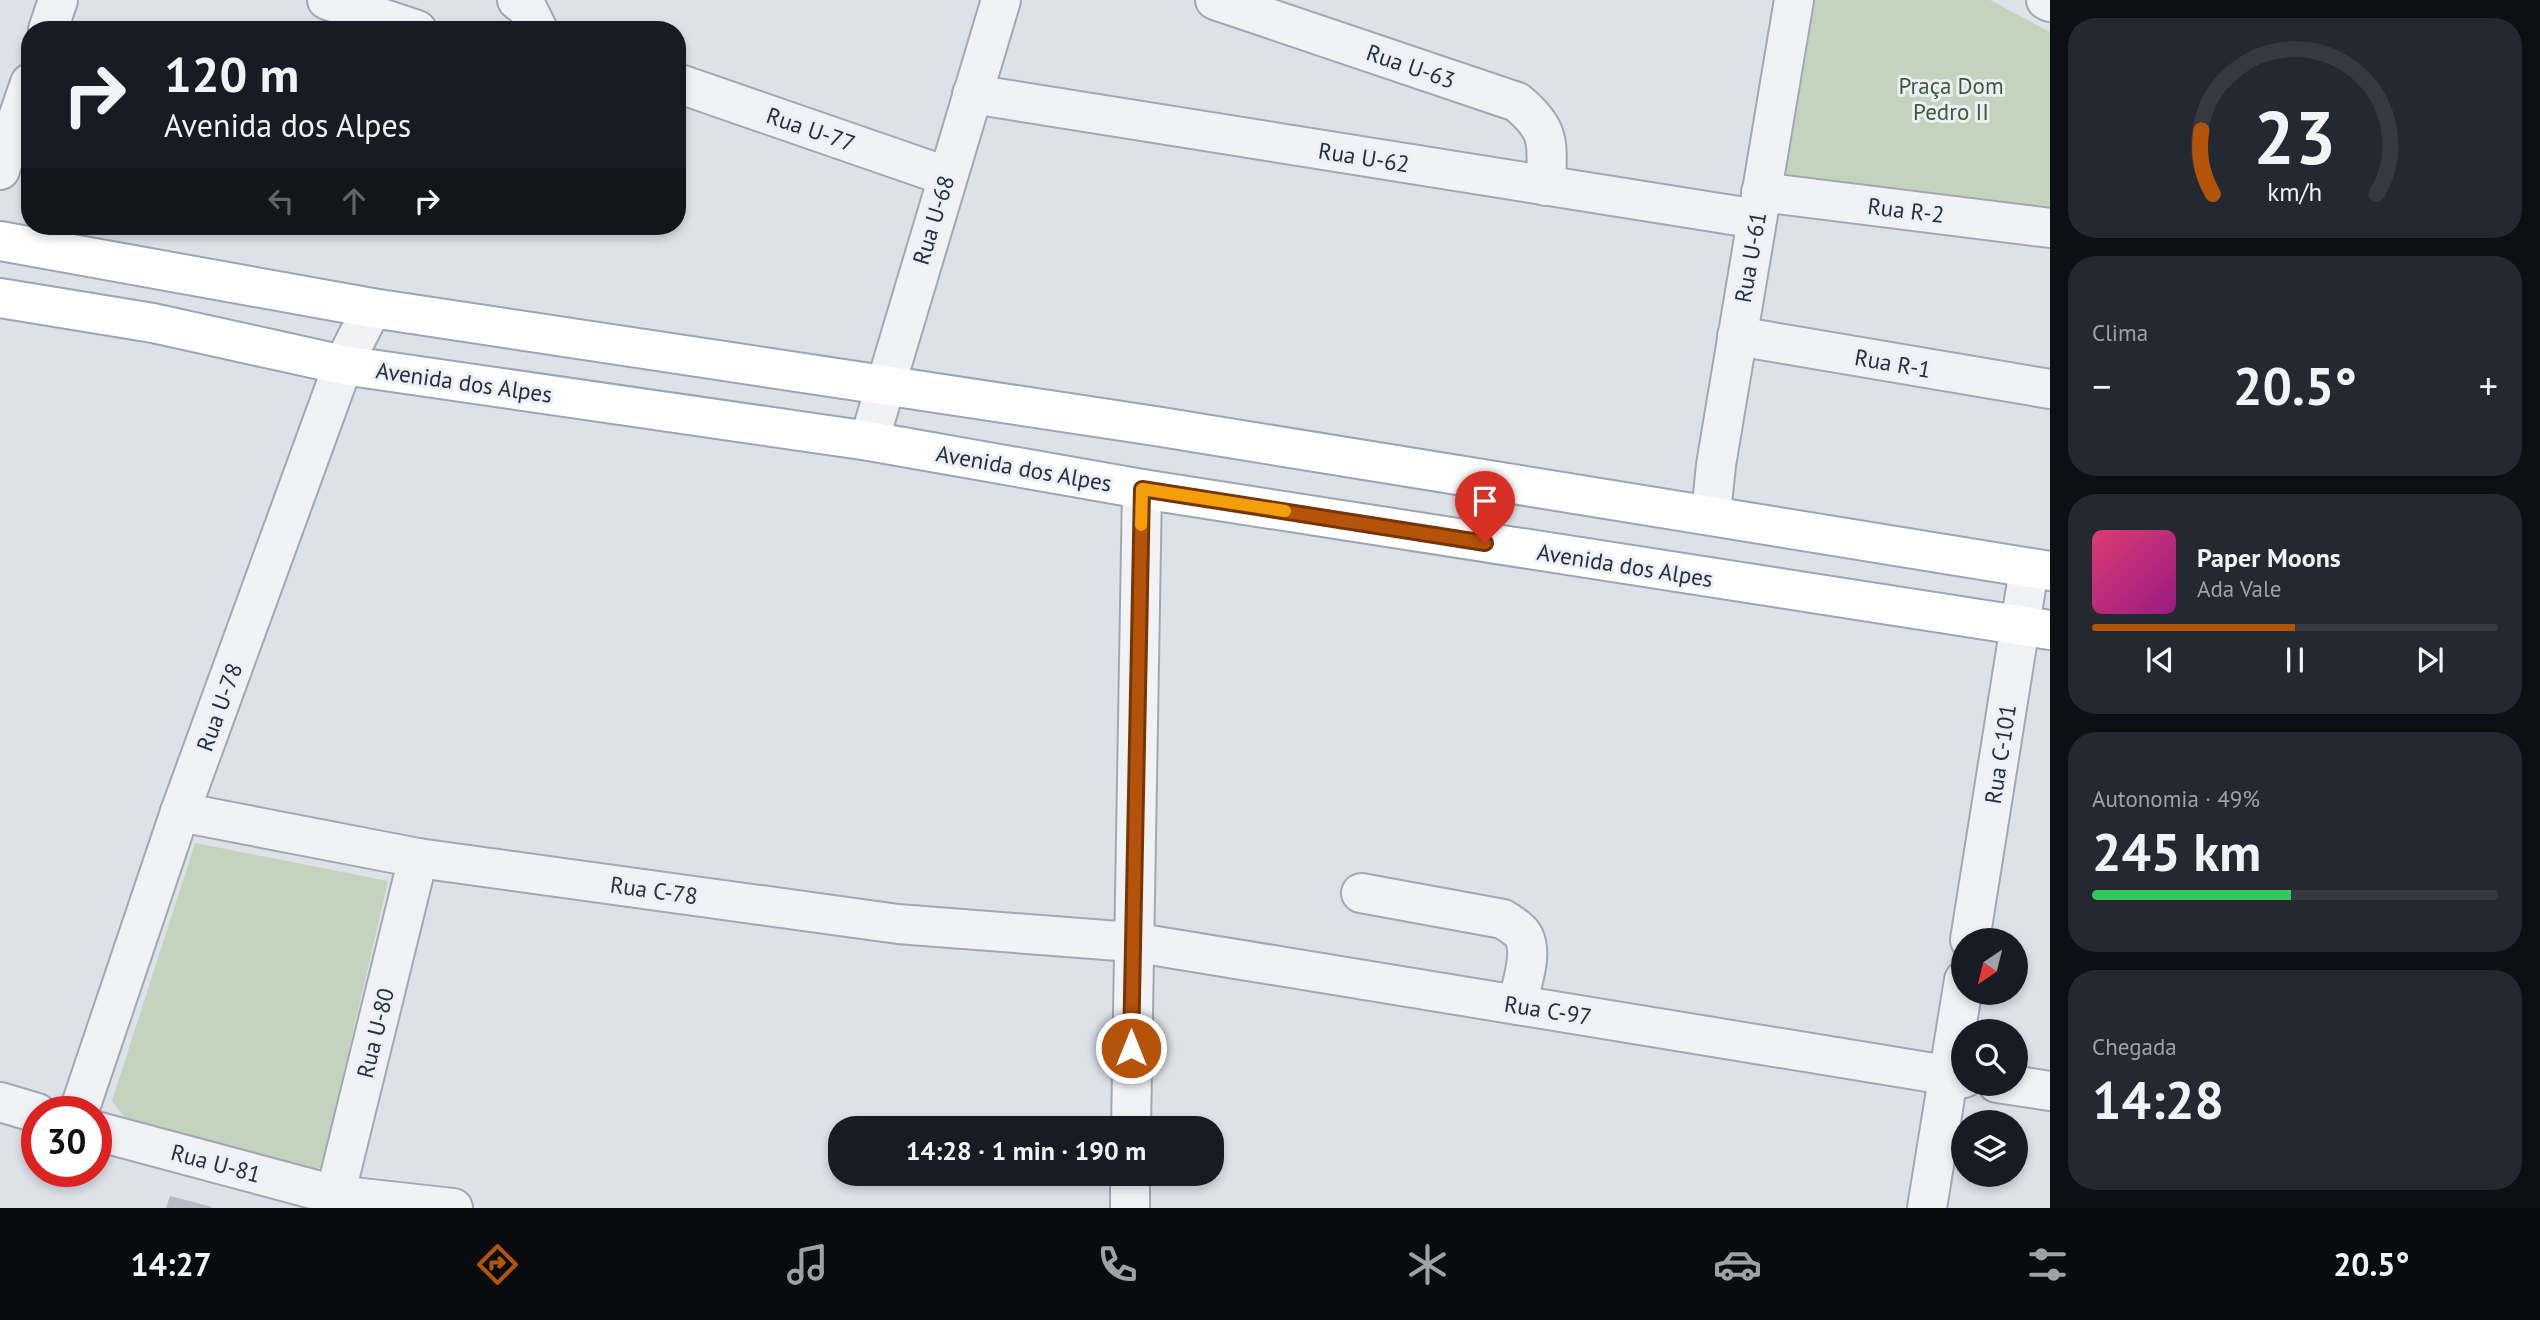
<!DOCTYPE html>
<html lang="pt">
<meta charset="utf-8">
<style>
:root{--surface:#171b24;--page:#242831;--text:#f1f3f6;--muted:#9ea1a6;--line:#363941;--accent:#b45309}
body{margin:0;font-family:"PT Sans",sans-serif;background:var(--page);color:var(--text);height:100vh;display:flex;flex-direction:column;font-size:26px;white-space:nowrap}
*{box-sizing:border-box;margin:0}
p{font-size:23px;color:var(--muted)}
.icon{flex:none;width:38px;height:38px;fill:none;stroke:currentColor;stroke-width:2;stroke-linecap:round;stroke-linejoin:round}
.map{position:relative;flex:1;overflow:hidden}
.panel{display:flex;flex-direction:column;gap:18px;padding:18px;background:#0d0f14;width:490px}
.panel>*{flex:none}
.banner{position:absolute;left:21px;top:21px;width:665px;height:214px;border-radius:28px;box-shadow:0 4px 10px #0003;background:#171b24;color:var(--text);overflow:hidden}
.needle{width:46px;rotate:215deg}
.buttons{position:absolute;left:1951px;top:928px;display:grid;gap:14px}
.buttons a{display:grid;place-items:center;width:77px;height:77px;border-radius:50%;background:var(--surface);box-shadow:0 4px 10px #0003;font-size:35px}
.speed{position:absolute;left:21px;top:1096px;display:flex;gap:14px;font-size:35px;font-weight:700;text-align:center}
.speed>*{display:grid;place-content:center;width:91px;height:91px;border-radius:50%;background:var(--surface);box-shadow:0 4px 10px #0003;line-height:1}
.speed .limit{border:10px solid #d22;background:#fff;color:#111}
.pin{position:absolute;display:grid;place-items:center;width:60px;height:60px;color:#fff;margin:-72px -30px;border-radius:50% 50% 50% 0;rotate:-45deg;box-shadow:0 0 7px #0007}
.pin .icon{rotate:45deg}
.me{position:absolute;width:77px;margin:-38px;rotate:0deg;stroke-linejoin:round;filter:drop-shadow(0 0 5px #0008)}
.turn{display:flex;align-items:center;gap:24px;height:147px;padding:0 28px;font-size:32px}
.turn .icon{width:91px;height:91px;stroke-width:2.5}
.turn b{display:block;font-size:49px;line-height:60px}
.lanes{display:flex;align-items:center;height:66px;padding:0 28px;background:#0003;justify-content:center;gap:35px;direction:ltr}
.lanes .off{opacity:.35}
.big{font-size:52px;font-weight:600;line-height:1.1}
.panel .widget{flex:1;display:flex;flex-direction:column;justify-content:center;gap:10px;min-width:0;padding:0 24px;border-radius:28px;background:var(--page)}
.panel .dial{align-items:center;gap:0}
.dial svg{height:182px;overflow:visible;fill:none;stroke:var(--line);stroke-width:7;stroke-linecap:round;text-anchor:middle}
.dial text{fill:var(--text);stroke:none}
.song{display:flex;align-items:center;gap:21px}
.cover{width:84px;height:84px;border-radius:10px;background:linear-gradient(135deg,hsl(340 70% 55%),hsl(310 70% 35%))}
.played{height:7px;border-radius:4px;background:linear-gradient(90deg,var(--accent) 50%,var(--line) 50%)}
.keys{display:flex;justify-content:space-around;direction:ltr}
.heat{display:flex;justify-content:space-between;align-items:center;font-size:38px;direction:ltr}
.charge{height:10px;border-radius:5px;background:linear-gradient(90deg,#34c759 49%,var(--line) 0)}
.trip{position:absolute;left:828px;top:1116px;width:396px;height:70px;border-radius:28px;background:var(--surface);box-shadow:0 4px 10px #0003;font-weight:600;line-height:70px;text-align:center}
.tab-bar{display:flex;height:112px;justify-content:space-around;align-items:center;background:#090b0e;color:var(--muted)}
.tab-bar .icon{width:49px;height:49px}
.tab-bar .active{color:var(--accent)}
.tab-bar b{font-size:32px;color:var(--text)}
main{display:flex;flex:1;min-height:0}
.map>svg:first-child{display:block}
</style>
<main>
<div class="map">
<svg width="2050" height="1208" viewBox="0 0 2050 1208">
<rect width="100%" height="100%" fill="#dde1e8"/>
<!-- green -->
<g fill="#c3d3bd">
<path d="M 1810,0 L 1990,0 L 2050,32 L 2050,210 L 1786,177 L 1784,156 Z"/>
<path d="M 195,843 L 388,881 L 322,1167 L 292,1178 L 132,1127 L 112,1101 Z"/>
</g>
<!-- building -->
<path fill="#b4bbc5" d="M 170,1196 L 212,1207 L 211,1208 L 166,1208 Z"/>
<g fill="none" stroke-linecap="round" stroke-linejoin="round">
<defs>
<g id="minor">
<path d="M 327,0 L 417,30"/>
<path d="M 517,0 L 527,8 L 538,30"/>
<path d="M 1215,0 L 1517,102 C 1552,131 1547,144 1546,186"/>
<path d="M 2046,0 L 2050,2"/>
<path d="M 48,30 L 58,0"/>
<path d="M 677,83 L 946,176"/>
<path d="M 972,94 L 1757,219"/>
<path d="M 0,170 L 30,83"/>
<path d="M 1761,192 L 2050,228"/>
<path d="M 1737,336 L 2050,389"/>
<path d="M 869,441 L 1001,0"/>
<path d="M 1711,514 L 1716,465 L 1794,0"/>
<path d="M 180,812 L 418,858 L 898,924 L 1132,942 L 1964,1078"/>
<path d="M 1361,893 L 1503,919 C 1509,923 1521,930 1524,937 C 1533,955 1521,986 1517,1005"/>
<path d="M 1970,940 L 2029,569"/>
<path d="M 1997,1083 L 2050,1091"/>
<path d="M 0,1102 L 37,1113"/>
<path d="M 79,1111 L 180,812 L 343,365 L 372,308"/>
<path d="M 1131,1129 L 1142,489"/>
<path d="M 96,1131 L 335,1195 L 453,1208"/>
<path d="M 332,1208 L 418,858"/>
<path d="M 1130,1208 L 1130,1174"/>
<path d="M 1927,1208 L 1964,980"/>
</g>
<g id="major">
<path d="M 0,241 L 372,308 L 1155,426 L 2050,571"/>
<path d="M 0,298 L 153,323 L 343,365 L 869,441 L 1142,489 L 2050,630"/>
</g>
</defs>
<!-- minor casing -->
<use href="#minor" stroke="#a2a8b2" stroke-width="42"/>
<!-- major casing -->
<use href="#major" stroke="#9ba6b5" stroke-width="42"/>
<!-- minor -->
<use href="#minor" stroke="#f0f2f6" stroke-width="38"/>
<!-- major -->
<use href="#major" stroke="#fff" stroke-width="38"/>
</g>
<g fill="none" stroke-linecap="round" stroke-linejoin="round">
<defs>
<path id="route" d="M 1131,1048 L 1142,489 L 1485,543"/>
</defs>
<!-- route casing -->
<use href="#route" stroke="#753606" stroke-width="18"/>
<!-- route -->
<use href="#route" stroke="#b45309" stroke-width="12"/>
<!-- slow -->
<path stroke="#f59e0b" stroke-width="12" d="M 1141,525 L 1142,489 L 1285,511"/>
</g>
<g text-anchor="middle" dominant-baseline="central" stroke-width="6" stroke-linejoin="round" paint-order="stroke">
<!-- street labels -->
<g font-size="23" fill="#252f40" stroke="#ecf0f6">
<text transform="translate(1411 66) rotate(19)">Rua U-63</text>
<text transform="translate(811 129) rotate(19)">Rua U-77</text>
<text transform="translate(1364 157) rotate(9)">Rua U-62</text>
<text transform="translate(1906 210) rotate(7)">Rua R-2</text>
<text transform="translate(933 220) rotate(-73)">Rua U-68</text>
<text transform="translate(1750 257) rotate(-80)">Rua U-61</text>
<text transform="translate(1893 363) rotate(10)">Rua R-1</text>
<text transform="translate(464 382) rotate(8)">Avenida dos Alpes</text>
<text transform="translate(1024 468) rotate(10)">Avenida dos Alpes</text>
<text transform="translate(1625 565) rotate(9)">Avenida dos Alpes</text>
<text transform="translate(219 707) rotate(-70)">Rua U-78</text>
<text transform="translate(2000 754) rotate(-81)">Rua C-101</text>
<text transform="translate(654 890) rotate(8)">Rua C-78</text>
<text transform="translate(1548 1010) rotate(9)">Rua C-97</text>
<text transform="translate(375 1033) rotate(-76)">Rua U-80</text>
<text transform="translate(216 1163) rotate(15)">Rua U-81</text>
</g>
<!-- park labels -->
<g font-size="23" fill="#3a5c32" stroke="#ecf0f6">
<text x="1951" y="85">Praça Dom<tspan x="1951" dy="26">Pedro II</tspan></text>
</g>
</g>
</svg>
<div class="buttons">
<a><svg class="needle" viewBox="-14 -14 28 28"><path d="M0-13l5 13h-10z" fill="#e53935"/><path d="M0 13l5-13h-10z" fill="#9ea1a6"/></svg></a>
<a><svg class="icon" aria-label="search" viewBox="0 0 24 24"><circle cx="10" cy="10" r="6"/><path d="M15 15l6 6"/></svg></a>
<a><svg class="icon" aria-label="layers" viewBox="0 0 24 24"><path d="M12 4l9 5-9 5-9-5zM3 14l9 5 9-5"/></svg></a>
</div>
<div class="speed"><div class="limit">30</div></div>
<div class="pin" style="left:1485px;top:543px;background:#d93025"><svg class="icon" aria-label="arrive" viewBox="0 0 24 24"><path d="M6 21V4h12l-3 4 3 4H6"/></svg></div>
<svg class="me" style="left:1131px;top:1048px" viewBox="-20 -20 40 40"><circle r="17" fill="#b45309" stroke="#fff" stroke-width="3"/><path d="M0-11L8 9 0 5-8 9z" fill="#fff"/></svg>
<div class="trip">14:28 · 1 min · 190 m</div>
<div class="banner">
<div class="turn"><svg class="icon" aria-label="right" viewBox="0 0 24 24"><path d="M7 20v-9h11M14 6l5 5-5 5"/></svg><div><b>120 m</b>Avenida dos Alpes</div></div>
<div class="lanes"><svg class="icon off" aria-label="left" viewBox="0 0 24 24"><path d="M17 20v-9H6M10 6l-5 5 5 5"/></svg><svg class="icon off" aria-label="ahead" viewBox="0 0 24 24"><path d="M12 20V5M6 11l6-6 6 6"/></svg><svg class="icon" aria-label="right" viewBox="0 0 24 24"><path d="M7 20v-9h11M14 6l5 5-5 5"/></svg></div>
</div>
</div>
<section class="panel">
<div class="widget dial"><svg viewBox="0 0 100 80">
<path d="M14 69A42 42 0 1 1 86 69"/>
<path d="M14 69A42 42 0 0 1 9 41" stroke="#b45309"/>
<text x="50" y="56" font-size="32" font-weight="700">23</text>
<text x="50" y="72" font-size="11">km/h</text>
</svg></div>
<div class="widget"><p>Clima</p>
<div class="heat"><a>−</a><b class="big">20.5°</b><a>+</a></div>
</div>
<div class="widget">
<div class="song"><i class="cover"></i><div><b>Paper Moons</b><p>Ada Vale</p></div></div>
<div class="played"></div>
<div class="keys"><svg class="icon" aria-label="previous" viewBox="0 0 24 24"><path d="M18 5L8 12l10 7zM5 5v14"/></svg><svg class="icon" aria-label="pause" viewBox="0 0 24 24"><path d="M8 5v14M16 5v14"/></svg><svg class="icon" aria-label="next" viewBox="0 0 24 24"><path d="M6 5l10 7-10 7zM19 5v14"/></svg></div>
</div>
<div class="widget"><p>Autonomia · 49%</p><b class="big">245 km</b><div class="charge"></div></div>
<div class="widget"><p>Chegada</p><b class="big">14:28</b></div>
</section>
</main>
<nav class="tab-bar">
<b>14:27</b>
<svg class="icon active" aria-label="directions" viewBox="0 0 24 24"><path d="M12 3l9 9-9 9-9-9zM9 14v-3h6M13 9l2 2-2 2"/></svg>
<svg class="icon" aria-label="music" viewBox="0 0 24 24"><path d="M9 18V5l10-2v13"/><circle cx="6" cy="18" r="3"/><circle cx="16" cy="16" r="3"/></svg>
<svg class="icon" aria-label="phone" viewBox="0 0 24 24"><path d="M5 4h4l2 5-3 2q2 4 5 5l2-3 5 2v4C11 20 4 13 5 4z"/></svg>
<svg class="icon" aria-label="climate" viewBox="0 0 24 24"><path d="M12 3v18M4 7l16 10M4 17L20 7"/></svg>
<svg class="icon" aria-label="car" viewBox="0 0 24 24"><path d="M5 17H2v-5l4-1 3-4h7l3 4 3 1v5h-3M9 17h6M6 11h13"/><circle cx="7" cy="17" r="2"/><circle cx="17" cy="17" r="2"/></svg>
<svg class="icon" aria-label="filters" viewBox="0 0 24 24"><path d="M4 7h16M4 17h16"/><circle cx="9" cy="7" r="2"/><circle cx="15" cy="17" r="2"/></svg>
<b>20.5°</b>
</nav>
